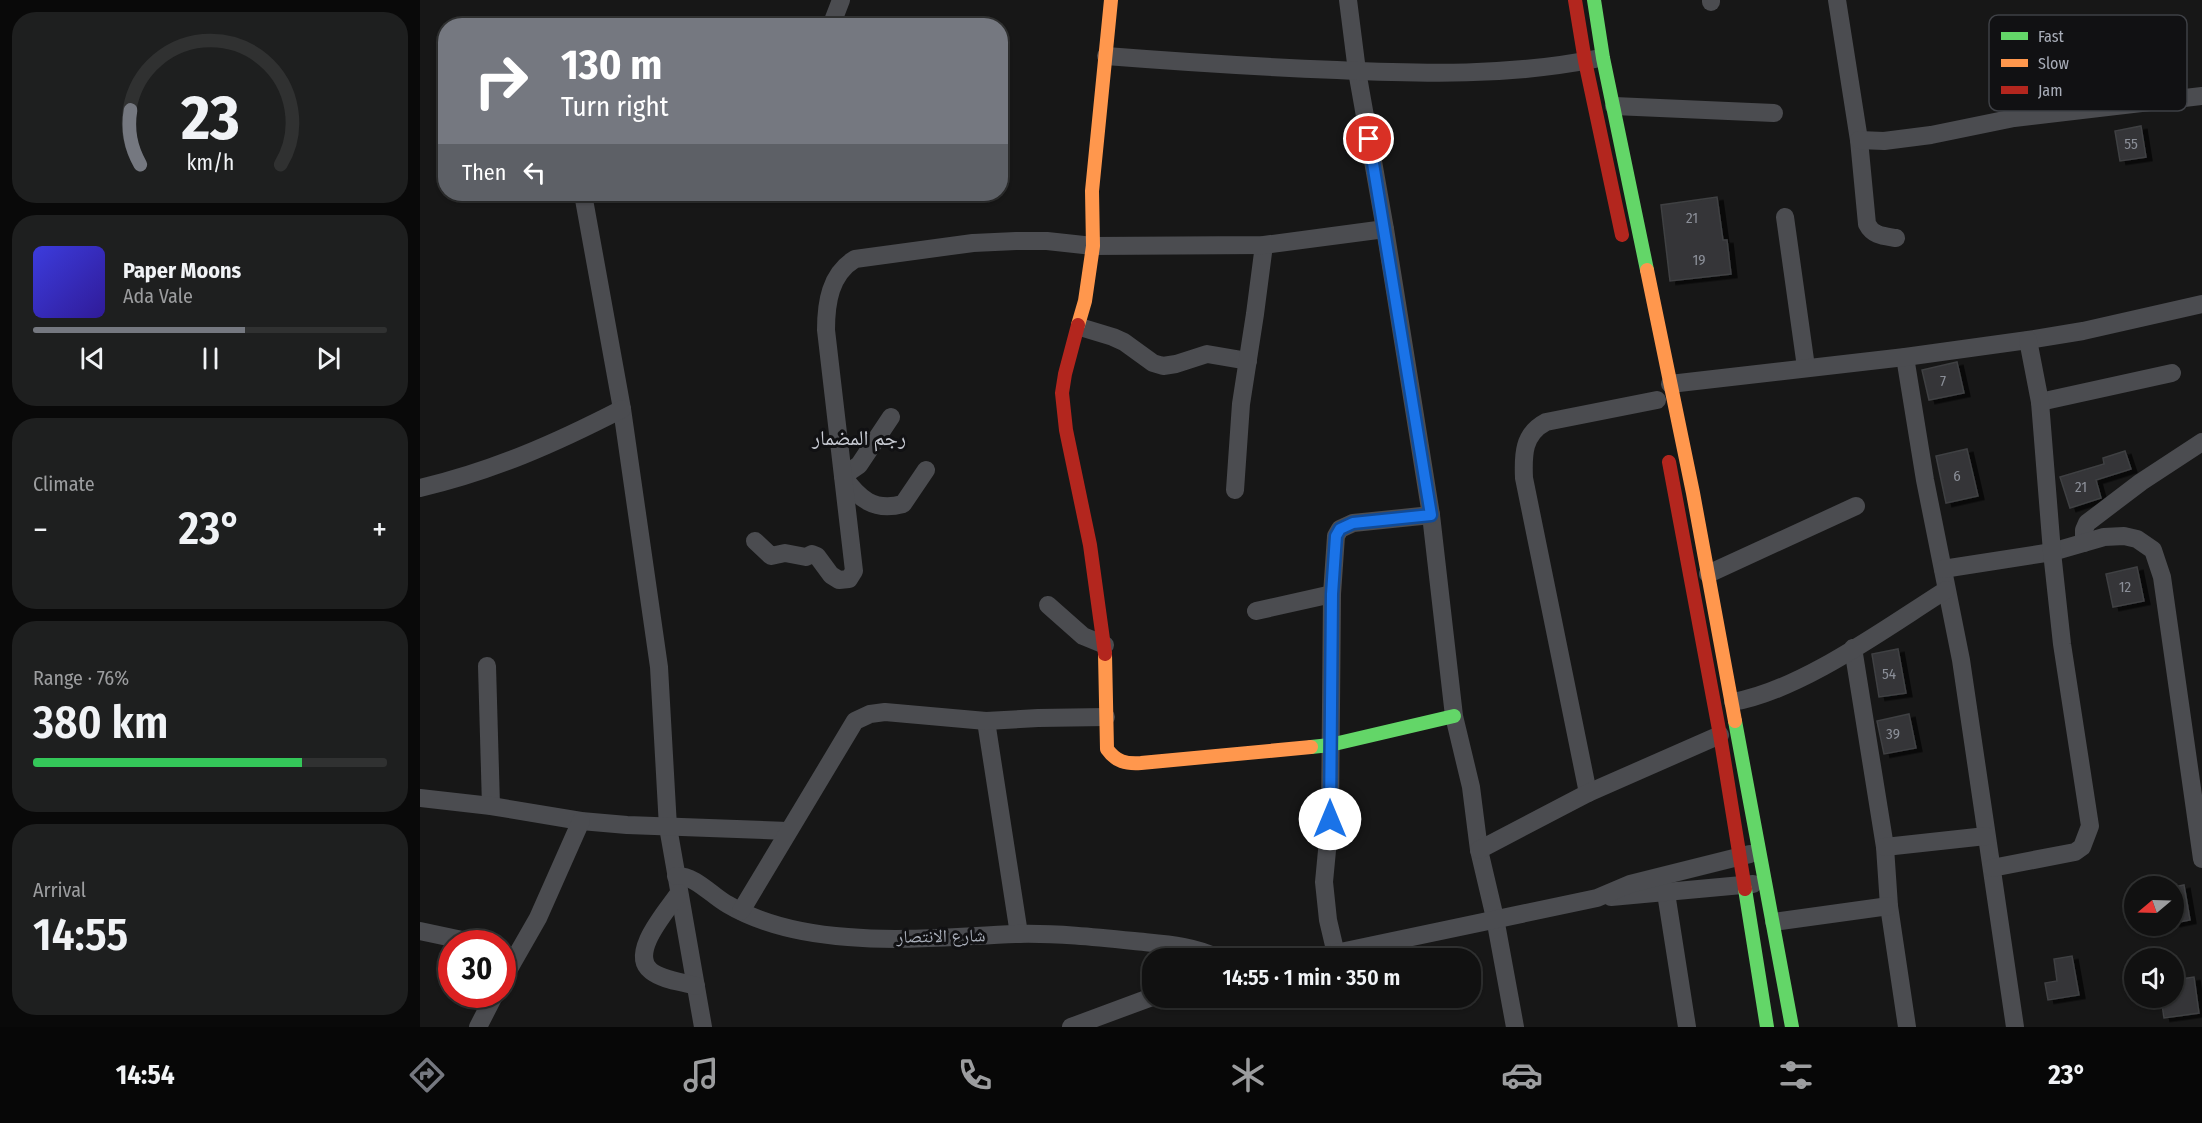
<!DOCTYPE html>
<meta charset="utf-8">
<style>
:root{--surface:#111;--page:#1e1f1f;--text:#f1f3f6;--muted:#9c9d9f;--line:#303131;--accent:#757880}
body{margin:0;font-family:"Fira Sans Condensed","Noto Naskh Arabic",sans-serif;background:var(--page);color:var(--text);height:100vh;display:flex;flex-direction:column;font-size:22px;white-space:nowrap}
*{box-sizing:border-box;margin:0}
p{font-size:20px;color:var(--muted)}
.icon{flex:none;width:33px;height:33px;fill:none;stroke:currentColor;stroke-width:2;stroke-linecap:round;stroke-linejoin:round}
.map{position:relative;flex:1;overflow:hidden}
.sheet{display:flex;flex-direction:column;gap:12px;padding:12px;background:#090909;width:420px}
.sheet>*{flex:none}
.guide{position:absolute;left:18px;top:18px;width:570px;height:183px;border-radius:24px;box-shadow:0 2px 4px #0004,0 0 0 2px var(--line);background:#757880;color:#fff;overflow:hidden}
.needle{width:39px;rotate:251deg}
.tools{position:absolute;left:1704px;top:876px;display:grid;gap:12px}
.tools a{display:grid;place-items:center;width:60px;height:60px;border-radius:50%;background:var(--surface);box-shadow:0 2px 4px #0004,0 0 0 2px var(--line);font-size:30px}
.speed{position:absolute;left:18px;top:930px;display:flex;gap:12px;font-size:30px;font-weight:700;text-align:center}
.speed>*{display:grid;place-content:center;width:78px;height:78px;border-radius:50%;background:var(--surface);box-shadow:0 2px 4px #0004,0 0 0 2px var(--line);line-height:1}
.speed .limit{border:9px solid #d22;background:#fff;color:#111}
.pin{position:absolute;display:grid;place-items:center;width:51px;height:51px;color:#fff;margin:-26px;border:3px solid #fff;border-radius:50%;box-shadow:0 2px 6px #0007}
.me{position:absolute;width:66px;margin:-33px;rotate:0deg;stroke-linejoin:round;filter:drop-shadow(0 0 4px #0008)}
.turn{display:flex;align-items:center;gap:21px;height:126px;padding:0 24px;font-size:27px}
.turn .icon{width:78px;height:78px;stroke-width:2.5}
.turn b{display:block;font-size:42px;line-height:51px}
.then{display:flex;align-items:center;height:57px;padding:0 24px;background:#0003;gap:12px;font-size:22px}
.big{font-size:45px;font-weight:600;line-height:1.1}
.sheet .card{flex:1;display:flex;flex-direction:column;justify-content:center;gap:9px;min-width:0;padding:0 21px;border-radius:24px;background:var(--page)}
.sheet .dial{align-items:center;gap:0}
.dial svg{height:156px;overflow:visible;fill:none;stroke:var(--line);stroke-width:7;stroke-linecap:round;text-anchor:middle}
.dial text{fill:var(--text);stroke:none}
.song{display:flex;align-items:center;gap:18px}
.cover{width:72px;height:72px;border-radius:9px;background:linear-gradient(135deg,hsl(240 70% 55%),hsl(250 70% 35%))}
.played{height:6px;border-radius:3px;background:linear-gradient(90deg,var(--accent) 60%,var(--line) 60%)}
.keys{display:flex;justify-content:space-around;direction:ltr}
.heat{display:flex;justify-content:space-between;align-items:center;font-size:33px;direction:ltr}
.charge{height:9px;border-radius:4px;background:linear-gradient(90deg,#34c759 76%,var(--line) 0)}
.trip{position:absolute;left:722px;top:948px;width:339px;height:60px;border-radius:24px;background:var(--surface);box-shadow:0 2px 4px #0004,0 0 0 2px var(--line);font-weight:600;line-height:60px;text-align:center}
.dock{display:flex;height:96px;justify-content:space-around;align-items:center;background:#070707;color:var(--muted)}
.dock .icon{width:42px;height:42px}
.dock .selected{color:var(--accent)}
.dock b{font-size:27px;color:var(--text)}
main{display:flex;flex:1;min-height:0}
.map>svg:first-child{display:block}
</style>
<main>
<section class="sheet">
<div class="card dial"><svg viewBox="0 0 100 80">
<path d="M14 69A42 42 0 1 1 86 69"/>
<path d="M14 69A42 42 0 0 1 9 41" stroke="#757880"/>
<text x="50" y="56" font-size="32" font-weight="700">23</text>
<text x="50" y="72" font-size="11">km/h</text>
</svg></div>
<div class="card">
<div class="song"><i class="cover"></i><div><b>Paper Moons</b><p>Ada Vale</p></div></div>
<div class="played"></div>
<div class="keys"><svg class="icon" aria-label="previous" viewBox="0 0 24 24"><path d="M18 5L8 12l10 7zM5 5v14"/></svg><svg class="icon" aria-label="pause" viewBox="0 0 24 24"><path d="M8 5v14M16 5v14"/></svg><svg class="icon" aria-label="next" viewBox="0 0 24 24"><path d="M6 5l10 7-10 7zM19 5v14"/></svg></div>
</div>
<div class="card"><p>Climate</p>
<div class="heat"><a>−</a><b class="big">23°</b><a>+</a></div>
</div>
<div class="card"><p>Range · 76%</p><b class="big">380 km</b><div class="charge"></div></div>
<div class="card"><p>Arrival</p><b class="big">14:55</b></div>
</section>
<div class="map">
<svg width="1782" height="1027" viewBox="0 0 1782 1027">
<defs>
<filter id="shadow"><feDropShadow dx="6" dy="3.5" stdDeviation="0" flood-color="#0009"/></filter>
</defs>
<rect width="100%" height="100%" fill="#171717"/>
<!-- building -->
<g fill="#343537" stroke="#3f4043" stroke-width="1.5" filter="url(#shadow)">
<path d="M 1721,126 L 1726,157 L 1700,161 L 1695,131 Z"/>
<path d="M 1297,197 L 1303,240 L 1307,240 L 1311,274 L 1250,281 L 1241,205 Z"/>
<path d="M 1537,362 L 1544,393 L 1509,400 L 1502,370 Z"/>
<path d="M 1547,449 L 1558,496 L 1526,503 L 1516,456 Z"/>
<path d="M 1705,451 L 1711,469 L 1676,480 L 1681,498 L 1650,508 L 1640,477 L 1684,464 L 1683,458 Z"/>
<path d="M 1717,567 L 1724,601 L 1693,607 L 1686,574 Z"/>
<path d="M 1478,649 L 1486,693 L 1459,697 L 1452,654 Z"/>
<path d="M 1489,714 L 1496,748 L 1464,754 L 1457,721 Z"/>
<path d="M 1764,885 L 1770,920 L 1754,923 L 1754,887 Z"/>
<path d="M 1652,956 L 1659,995 L 1628,1000 L 1625,983 L 1637,981 L 1634,959 Z"/>
<path d="M 1774,977 L 1779,1013 L 1744,1018 L 1741,998 L 1754,998 L 1754,980 Z"/>
</g>
<g fill="none" stroke-linecap="round" stroke-linejoin="round">
<!-- street -->
<g stroke="#4b4c50" stroke-width="18">
<path d="M 928,0 L 937,71 L 965,229 L 1011,515 L 1034,716 L 1051,787 L 1059,850 L 1075,918 L 1095,1027"/>
<path d="M 1291,0 L 1291,2"/>
<path d="M 1417,0 L 1439,140 L 1447,224 C 1453,236 1464,236 1476,238"/>
<path d="M 411,26 L 421,0"/>
<path d="M 686,56 C 763,62 840,67 917,70 C 1004,74 1090,76 1175,59"/>
<path d="M 1194,106 L 1354,113"/>
<path d="M 1439,140 L 1464,141 L 1511,135 L 1594,118 L 1782,96"/>
<path d="M 163,194 L 202,409 L 239,667 L 248,827 L 283,1027"/>
<path d="M 1365,217 L 1386,367"/>
<path d="M 660,327 L 693,337 L 704,342 L 733,363 L 743,366 L 756,364 L 787,354 L 828,361"/>
<path d="M 1485,357 L 1505,480 L 1541,660 L 1595,1027"/>
<path d="M 1250,384 L 1485,357 L 1608,340 L 1663,331 L 1782,304"/>
<path d="M 1620,402 L 1752,373"/>
<path d="M 471,417 L 439,465 L 423,476 C 439,499 454,512 483,504 L 506,470"/>
<path d="M 0,488 C 73,471 136,443 202,409"/>
<path d="M 815,490 L 821,404 L 835,314 L 844,245"/>
<path d="M 335,541 L 351,556 L 365,553 L 386,557 L 392,554 L 397,556 L 411,575 L 419,580 L 429,579 L 434,571 L 406,330 C 406,303 410,274 435,259 L 553,243 L 596,241 L 627,241 L 673,246 L 844,245 L 965,229"/>
<path d="M 1664,543 L 1664,530 L 1667,523 L 1721,482 L 1782,442"/>
<path d="M 1523,569 L 1632,552 L 1684,537 L 1704,536 L 1717,539 L 1733,550 L 1742,577 L 1782,859"/>
<path d="M 1288,574 L 1436,506"/>
<path d="M 628,605 L 663,636 L 685,645"/>
<path d="M 836,611 L 912,594"/>
<path d="M 1433,648 L 1465,847 L 1469,906 L 1487,1027"/>
<path d="M 67,666 L 71,806"/>
<path d="M 1313,702 C 1382,690 1467,627 1526,590"/>
<path d="M 566,721 L 599,934"/>
<path d="M 1168,793 L 1104,478 C 1103,455 1103,434 1126,422 L 1237,400"/>
<path d="M 0,798 L 71,806 L 161,821 L 207,825 L 368,831"/>
<path d="M 1465,847 L 1566,836"/>
<path d="M 1059,850 L 1168,793 L 1300,735"/>
<path d="M 1572,868 L 1655,852 L 1662,847 L 1670,826 L 1642,644 L 1632,552 L 1620,402 L 1608,340"/>
<path d="M 256,876 C 275,875 291,895 307,904 C 344,926 386,934 428,937 C 484,942 541,936 596,934 C 636,933 675,937 714,941 C 743,944 772,945 798,958"/>
<path d="M 259,893 C 248,910 208,953 231,971 C 242,980 263,982 276,986"/>
<path d="M 1246,893 L 1267,1027"/>
<path d="M 1191,897 L 1333,884"/>
<path d="M 321,911 L 435,721 L 450,714 L 465,712 L 566,721 L 618,718 L 686,717"/>
<path d="M 1354,922 L 1469,906"/>
<path d="M 0,931 L 61,944"/>
<path d="M 916,954 L 908,920 L 904,882 L 910,819 L 912,594 L 916,536 L 920,529 L 933,523 L 1011,515"/>
<path d="M 892,958 L 1177,898 L 1210,884 L 1330,854"/>
<path d="M 82,981 L 118,918 L 161,821"/>
<path d="M 58,1027 L 75,994"/>
<path d="M 651,1027 L 732,997"/>
</g>
<!-- fast -->
<g stroke="#63d668" stroke-width="14">
<path d="M 1174,0 L 1183,58 L 1227,270"/>
<path d="M 1315,721 L 1372,1027"/>
<path d="M 891,747 L 910,745 L 1034,716"/>
<path d="M 1325,889 L 1347,1027"/>
</g>
<!-- slow -->
<g stroke="#ff974d" stroke-width="14">
<path d="M 1227,270 L 1273,493 L 1315,721"/>
<path d="M 658,325 L 665,301 L 673,246 L 672,191 L 691,0"/>
<path d="M 685,654 L 687,749 C 696,762 706,764 721,763 L 891,747"/>
</g>
<!-- jam -->
<g stroke="#b3261e" stroke-width="14">
<path d="M 1155,0 L 1165,61 L 1202,235"/>
<path d="M 658,325 L 645,374 L 642,393 L 646,430 L 670,545 L 685,654"/>
<path d="M 1249,462 L 1300,735 L 1325,889"/>
</g>
</g>
<g fill="none" stroke-linecap="round" stroke-linejoin="round">
<defs>
<path id="route" d="M 910,819 L 912,594 L 916,536 L 920,529 L 933,523 L 1011,515 L 949,139"/>
</defs>
<!-- route casing -->
<use href="#route" stroke="#114b97" stroke-width="15"/>
<!-- route -->
<use href="#route" stroke="#1a73e8" stroke-width="10"/>
</g>
<g text-anchor="middle" dominant-baseline="central" stroke-width="6" stroke-linejoin="round" paint-order="stroke">
<!-- number labels -->
<g font-size="15" fill="#8b8f98">
<text x="1711" y="144">55</text>
<text x="1272" y="218">21</text>
<text x="1279" y="260">19</text>
<text x="1523" y="381">7</text>
<text x="1537" y="476">6</text>
<text x="1661" y="487">21</text>
<text x="1705" y="587">12</text>
<text x="1469" y="674">54</text>
<text x="1473" y="734">39</text>
</g>
<!-- street labels -->
<g font-size="18" fill="#a8adb8" stroke="#111113">
<text transform="translate(521 936) rotate(-1)">شارع الانتصار</text>
</g>
<!-- quarter labels -->
<g font-size="21" fill="#c9ccd4" stroke="#111113">
<text x="439" y="438">رجم المضمار</text>
</g>
</g>
<!-- legend -->
<rect x="1569" y="15" width="198" height="96" rx="9" fill="#111113" stroke="#3e4045" stroke-width="1.5"/>
<rect x="1581" y="32" width="27" height="8" fill="#63d668"/>
<rect x="1581" y="59" width="27" height="8" fill="#ff974d"/>
<rect x="1581" y="86" width="27" height="8" fill="#b3261e"/>
<g font-size="16" fill="#a8adb8">
<text x="1618" y="42">Fast</text>
<text x="1618" y="69">Slow</text>
<text x="1618" y="96">Jam</text>
</g>
</svg>
<div class="tools">
<a><svg class="needle" viewBox="-14 -14 28 28"><path d="M0-13l5 13h-10z" fill="#e53935"/><path d="M0 13l5-13h-10z" fill="#9c9d9f"/></svg></a>
<a><svg class="icon" aria-label="sound" viewBox="0 0 24 24"><path d="M4 9h4l5-4v14l-5-4H4zM17 9q2 3 0 6"/></svg></a>
</div>
<div class="speed"><div class="limit">30</div></div>
<div class="pin" style="left:949px;top:139px;background:#d93025"><svg class="icon" aria-label="arrive" viewBox="0 0 24 24"><path d="M6 21V4h12l-3 4 3 4H6"/></svg></div>
<svg class="me" style="left:910px;top:819px" viewBox="-20 -20 40 40"><circle r="19" fill="#fff"/><path d="M0-13L10 11 0 6-10 11z" fill="#1a73e8"/></svg>
<div class="trip">14:55 · 1 min · 350 m</div>
<div class="guide">
<div class="turn"><svg class="icon" aria-label="right" viewBox="0 0 24 24"><path d="M7 20v-9h11M14 6l5 5-5 5"/></svg><div><b>130 m</b>Turn right</div></div>
<div class="then">Then<svg class="icon" aria-label="left" viewBox="0 0 24 24"><path d="M17 20v-9H6M10 6l-5 5 5 5"/></svg></div>
</div>
</div>
</main>
<nav class="dock">
<b>14:54</b>
<svg class="icon selected" aria-label="directions" viewBox="0 0 24 24"><path d="M12 3l9 9-9 9-9-9zM9 14v-3h6M13 9l2 2-2 2"/></svg>
<svg class="icon" aria-label="music" viewBox="0 0 24 24"><path d="M9 18V5l10-2v13"/><circle cx="6" cy="18" r="3"/><circle cx="16" cy="16" r="3"/></svg>
<svg class="icon" aria-label="phone" viewBox="0 0 24 24"><path d="M5 4h4l2 5-3 2q2 4 5 5l2-3 5 2v4C11 20 4 13 5 4z"/></svg>
<svg class="icon" aria-label="climate" viewBox="0 0 24 24"><path d="M12 3v18M4 7l16 10M4 17L20 7"/></svg>
<svg class="icon" aria-label="car" viewBox="0 0 24 24"><path d="M5 17H2v-5l4-1 3-4h7l3 4 3 1v5h-3M9 17h6M6 11h13"/><circle cx="7" cy="17" r="2"/><circle cx="17" cy="17" r="2"/></svg>
<svg class="icon" aria-label="filters" viewBox="0 0 24 24"><path d="M4 7h16M4 17h16"/><circle cx="9" cy="7" r="2"/><circle cx="15" cy="17" r="2"/></svg>
<b>23°</b>
</nav>
